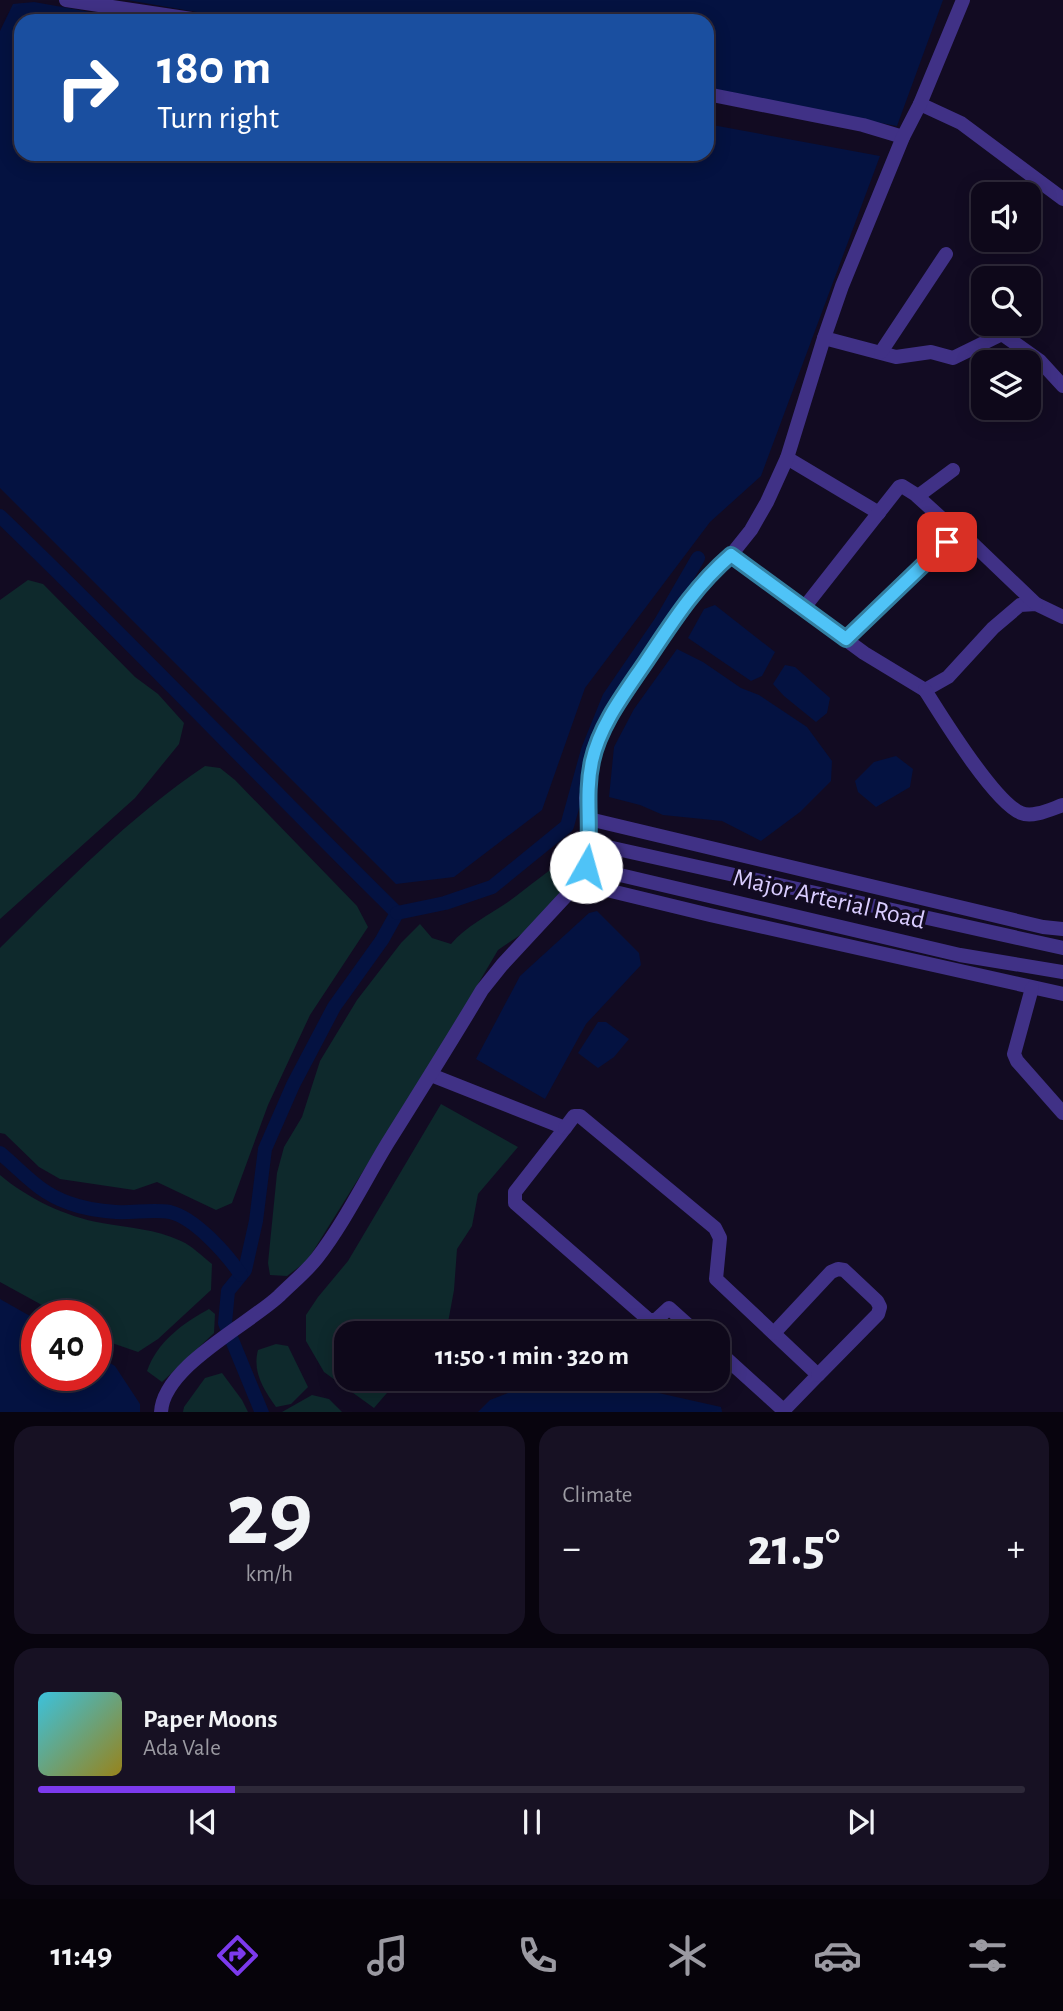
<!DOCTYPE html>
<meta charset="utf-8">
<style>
:root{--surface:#0e081a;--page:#171123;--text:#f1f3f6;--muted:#9b9aa2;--line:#2e2939;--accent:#7c3aed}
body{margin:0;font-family:"Alegreya Sans",sans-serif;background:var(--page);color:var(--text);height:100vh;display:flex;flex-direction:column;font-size:26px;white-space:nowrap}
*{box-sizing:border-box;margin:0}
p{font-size:23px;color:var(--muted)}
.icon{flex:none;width:38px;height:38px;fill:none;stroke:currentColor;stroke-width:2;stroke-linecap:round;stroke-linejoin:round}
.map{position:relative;height:1412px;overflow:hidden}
.details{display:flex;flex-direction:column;gap:14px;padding:14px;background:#08040e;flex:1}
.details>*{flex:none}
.guide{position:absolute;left:14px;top:14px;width:700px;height:147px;border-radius:21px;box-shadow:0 4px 18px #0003,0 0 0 2px var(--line);background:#1a4fa0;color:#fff;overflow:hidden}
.buttons{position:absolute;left:971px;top:182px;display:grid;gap:14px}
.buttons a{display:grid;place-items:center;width:70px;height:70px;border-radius:14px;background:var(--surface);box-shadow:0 4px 18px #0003,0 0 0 2px var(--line);font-size:35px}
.speed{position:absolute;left:21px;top:1300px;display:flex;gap:14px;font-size:35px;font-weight:700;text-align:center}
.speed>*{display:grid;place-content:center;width:91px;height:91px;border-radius:50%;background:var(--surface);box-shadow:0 4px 18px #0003,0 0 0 2px var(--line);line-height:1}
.speed .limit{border:10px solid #d22;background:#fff;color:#111}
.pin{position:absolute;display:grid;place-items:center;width:60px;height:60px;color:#fff;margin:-30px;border-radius:14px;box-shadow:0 4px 10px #0006}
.me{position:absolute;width:77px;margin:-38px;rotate:7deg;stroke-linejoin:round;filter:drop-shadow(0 0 5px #0008)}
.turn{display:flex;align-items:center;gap:24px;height:147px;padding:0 28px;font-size:32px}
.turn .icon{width:91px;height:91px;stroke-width:2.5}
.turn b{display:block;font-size:49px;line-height:60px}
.big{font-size:52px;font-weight:600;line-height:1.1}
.details .tile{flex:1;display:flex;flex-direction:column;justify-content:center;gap:10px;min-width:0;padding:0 24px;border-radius:21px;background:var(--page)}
.details .dial{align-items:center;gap:0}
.dial b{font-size:91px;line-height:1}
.song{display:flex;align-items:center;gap:21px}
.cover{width:84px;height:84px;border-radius:10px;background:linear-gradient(135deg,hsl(190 70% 55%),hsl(50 70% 35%))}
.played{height:7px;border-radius:4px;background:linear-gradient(90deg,var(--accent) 20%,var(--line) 20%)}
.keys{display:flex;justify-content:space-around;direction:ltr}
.heat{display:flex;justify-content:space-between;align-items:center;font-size:38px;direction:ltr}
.details .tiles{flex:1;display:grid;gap:14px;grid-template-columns:1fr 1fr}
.tile:last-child{grid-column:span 2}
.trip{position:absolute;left:334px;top:1321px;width:396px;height:70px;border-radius:21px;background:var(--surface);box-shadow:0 4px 18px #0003,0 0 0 2px var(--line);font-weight:600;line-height:70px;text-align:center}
.menu{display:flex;height:112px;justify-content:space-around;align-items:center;background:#06030a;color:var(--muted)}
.menu .icon{width:49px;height:49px}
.menu .active{color:var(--accent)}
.menu b{font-size:32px;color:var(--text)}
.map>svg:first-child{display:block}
</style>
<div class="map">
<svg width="1063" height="1413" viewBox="0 0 1063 1413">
<rect width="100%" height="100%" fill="#120b22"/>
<!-- green -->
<g fill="#0e292c">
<path d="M 28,580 L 43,584 L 135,677 L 158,694 L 184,723 L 179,744 L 135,798 L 0,919 L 0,600 Z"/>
<path d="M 205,766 L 220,768 L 235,780 L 357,906 L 368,927 L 310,1015 L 268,1105 L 232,1203 L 216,1210 L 157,1182 L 134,1190 L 60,1179 L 39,1167 L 5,1134 L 0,1133 L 0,948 C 65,884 129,817 205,766 Z"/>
<path d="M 574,855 L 581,858 L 565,890 L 526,931 L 498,950 L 445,1040 L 307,1261 L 287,1276 L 270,1275 L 268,1263 L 277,1173 L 284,1147 L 302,1117 L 320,1061 L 357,1000 L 401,943 L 420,924 L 432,938 L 451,944 C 466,926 489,915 508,902 C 530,886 550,868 574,855 Z"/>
<path d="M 441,1104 L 518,1147 L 478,1194 L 472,1226 L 457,1249 L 454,1290 L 447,1328 L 442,1333 L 346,1334 L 346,1379 L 399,1379 L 374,1408 L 324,1372 L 306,1341 L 306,1315 L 318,1297 L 348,1261 Z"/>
<path d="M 0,1175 C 27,1198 66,1217 102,1223 C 130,1228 155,1229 181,1241 C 192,1246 202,1256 212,1264 L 211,1290 L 158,1339 L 138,1352 L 112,1343 L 96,1335 L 96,1316 L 62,1316 L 0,1282 Z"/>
<path d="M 209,1309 L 215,1314 L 214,1333 L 162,1382 L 147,1371 C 157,1342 183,1323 209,1309 Z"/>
<path d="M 276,1344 L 288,1346 L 308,1387 L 291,1404 L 276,1407 C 264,1390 252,1372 258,1350 Z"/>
<path d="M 222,1373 L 242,1400 L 248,1412 L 183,1412 L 184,1407 L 205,1378 Z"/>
<path d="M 312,1395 L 329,1399 L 342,1412 L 282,1412 Z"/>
</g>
<!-- water -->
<g fill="#041241">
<path d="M 127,0 L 943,0 L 897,126 L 707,91 L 707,21 L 249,21 Z"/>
<path d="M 34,2 L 141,21 L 21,21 L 21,154 L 707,154 L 707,124 L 880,156 L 761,476 L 710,522 L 585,688 L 542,810 L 454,877 L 396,884 L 0,488 L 0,31 L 13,4 Z"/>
<path d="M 715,605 L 775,652 L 762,676 L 751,681 L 688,638 L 704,609 Z"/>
<path d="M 677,649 L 703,662 L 741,688 L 759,695 L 807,727 L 832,761 L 831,781 L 800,812 L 761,841 L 722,821 L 663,815 L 640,805 L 609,797 L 614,747 L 634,709 Z"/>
<path d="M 785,665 L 795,667 L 830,698 L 827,713 L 816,722 L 784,696 L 773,684 Z"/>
<path d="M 896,756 L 913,769 L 910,787 L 876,807 L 858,792 L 855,781 L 874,762 Z"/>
<path d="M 597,911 L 639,953 L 641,965 L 586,1024 L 545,1099 L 476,1059 L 520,976 L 589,913 Z"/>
<path d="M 598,1022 L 606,1022 L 629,1039 L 614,1057 L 598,1068 L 578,1053 Z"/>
<path d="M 0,1299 L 37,1320 L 37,1376 L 96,1376 L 96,1355 L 115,1366 L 140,1404 L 140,1412 L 0,1412 Z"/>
<path d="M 550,1381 L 605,1381 L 721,1407 L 722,1412 L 478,1412 L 490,1400 L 524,1387 Z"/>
</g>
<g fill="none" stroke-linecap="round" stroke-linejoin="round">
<!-- canal -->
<g stroke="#041241" stroke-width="14">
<path d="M 0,516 C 135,646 264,782 397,913 L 382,940 L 334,1007 L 293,1085 L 265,1149 L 256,1221 L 245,1270 L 228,1291 L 225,1323 L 262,1413"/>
<path d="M 397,913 L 445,903 L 492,887 L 567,826 L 588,750 L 609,698 L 661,622 L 698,558"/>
<path d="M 0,1153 C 24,1173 38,1192 69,1203 C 82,1208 102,1211 116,1212 C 134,1213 152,1209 170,1212 C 195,1218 227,1254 241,1275"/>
</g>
<!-- minor -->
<g stroke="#403186" stroke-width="14">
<path d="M 66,0 L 205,21"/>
<path d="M 707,94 L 863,125 L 903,137"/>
<path d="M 920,104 L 961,123 L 1063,199"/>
<path d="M 824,338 L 896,357 L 931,352 L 953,358 L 1002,334 L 1040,361 L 1063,386"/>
<path d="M 881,352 L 946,254"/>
<path d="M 787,458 L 879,513"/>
<path d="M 917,496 L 960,535"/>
<path d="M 731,555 L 864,653 L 925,690 L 948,677 L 993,628 L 1020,605 L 1036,604 L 1063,617"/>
<path d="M 803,609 L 899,487 L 902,486 L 918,496 L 953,470"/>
<path d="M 846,639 L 947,542 L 960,535 L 969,540 L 1036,604"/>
<path d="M 925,690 C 942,717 994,802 1021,813 C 1033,818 1051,809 1063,805"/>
<path d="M 589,819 L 1043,927 L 1063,929"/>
<path d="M 590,843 L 1063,948"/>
<path d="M 586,867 L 960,955 L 1063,972"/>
<path d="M 578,883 L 710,915 L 1063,994"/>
<path d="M 1032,988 L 1014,1054 L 1017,1061 L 1063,1113"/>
<path d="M 431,1075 L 565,1128 L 515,1192 L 515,1203 L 649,1320 L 656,1320 L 669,1308 L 698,1334"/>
<path d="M 565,1128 L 574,1116 L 580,1116 L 715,1228 L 720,1238 L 716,1279 L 818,1375 L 787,1407 L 781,1408 L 718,1351"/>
<path d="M 774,1333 L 831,1272 L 838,1269 L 844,1270 L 877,1301 L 880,1307 L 878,1314 L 818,1375"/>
<path d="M 161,1413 C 162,1367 248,1325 279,1296 C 292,1283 306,1272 317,1258 C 344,1223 364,1182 387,1144 C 419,1093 451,1042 482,990 L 502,965 L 578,883 L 586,867 L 590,843 L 586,798 L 596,746 L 613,709 L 692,594 L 705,578 L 731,555 L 751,530 L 767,502 L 787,458 L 824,338 L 842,286 L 903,137 L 920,104 L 963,0"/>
</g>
</g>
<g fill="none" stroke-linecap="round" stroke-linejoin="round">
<defs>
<path id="route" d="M 586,867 C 593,831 584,798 592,761 C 600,725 624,694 645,663 C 672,623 693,588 731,555 L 846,639 L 947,542"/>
</defs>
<!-- route casing -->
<use href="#route" stroke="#337fa1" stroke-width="18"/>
<!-- route -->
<use href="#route" stroke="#4fc3f7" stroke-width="12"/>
</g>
<g text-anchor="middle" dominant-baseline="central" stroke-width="7" stroke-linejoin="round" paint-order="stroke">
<!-- street labels -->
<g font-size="26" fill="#d9ccff" stroke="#120b22">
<text transform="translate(829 899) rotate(13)">Major Arterial Road</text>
</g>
</g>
</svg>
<div class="buttons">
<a><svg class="icon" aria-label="sound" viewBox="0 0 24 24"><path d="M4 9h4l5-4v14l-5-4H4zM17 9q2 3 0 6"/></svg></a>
<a><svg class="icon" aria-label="search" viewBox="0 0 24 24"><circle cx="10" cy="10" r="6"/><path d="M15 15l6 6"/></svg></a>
<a><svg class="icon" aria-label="layers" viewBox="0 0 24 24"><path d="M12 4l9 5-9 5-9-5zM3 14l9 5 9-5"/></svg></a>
</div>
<div class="speed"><div class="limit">40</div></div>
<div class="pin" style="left:947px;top:542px;background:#d93025"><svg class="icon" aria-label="arrive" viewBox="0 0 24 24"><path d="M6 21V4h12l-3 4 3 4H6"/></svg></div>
<svg class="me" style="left:586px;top:867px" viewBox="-20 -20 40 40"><circle r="19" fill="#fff"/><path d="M0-13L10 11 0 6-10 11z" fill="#4fc3f7"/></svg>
<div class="trip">11:50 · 1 min · 320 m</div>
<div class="guide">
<div class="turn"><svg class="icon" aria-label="right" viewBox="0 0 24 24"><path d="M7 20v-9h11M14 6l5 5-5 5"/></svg><div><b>180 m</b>Turn right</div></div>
</div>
</div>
<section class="details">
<div class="tiles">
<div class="tile dial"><b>29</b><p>km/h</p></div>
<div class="tile"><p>Climate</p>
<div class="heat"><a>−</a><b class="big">21.5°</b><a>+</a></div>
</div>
<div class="tile">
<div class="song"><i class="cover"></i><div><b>Paper Moons</b><p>Ada Vale</p></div></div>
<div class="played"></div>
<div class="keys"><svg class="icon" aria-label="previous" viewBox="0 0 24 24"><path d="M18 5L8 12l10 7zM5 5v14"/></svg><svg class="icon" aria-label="pause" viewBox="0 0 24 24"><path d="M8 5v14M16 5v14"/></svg><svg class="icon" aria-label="next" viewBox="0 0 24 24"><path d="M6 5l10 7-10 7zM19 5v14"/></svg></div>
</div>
</div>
</section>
<nav class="menu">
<b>11:49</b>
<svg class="icon active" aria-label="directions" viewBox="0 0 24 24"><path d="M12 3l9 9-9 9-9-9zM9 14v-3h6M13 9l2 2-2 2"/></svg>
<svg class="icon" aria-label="music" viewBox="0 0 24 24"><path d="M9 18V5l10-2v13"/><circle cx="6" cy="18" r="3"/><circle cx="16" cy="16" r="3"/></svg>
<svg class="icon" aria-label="phone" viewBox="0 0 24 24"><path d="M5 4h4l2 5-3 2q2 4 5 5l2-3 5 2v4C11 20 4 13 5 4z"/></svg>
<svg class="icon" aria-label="climate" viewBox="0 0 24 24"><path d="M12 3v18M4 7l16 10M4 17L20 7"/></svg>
<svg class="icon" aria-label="car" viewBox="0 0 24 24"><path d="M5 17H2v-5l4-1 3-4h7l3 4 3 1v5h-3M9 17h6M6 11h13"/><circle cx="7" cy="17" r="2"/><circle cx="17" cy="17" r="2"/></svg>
<svg class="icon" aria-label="filters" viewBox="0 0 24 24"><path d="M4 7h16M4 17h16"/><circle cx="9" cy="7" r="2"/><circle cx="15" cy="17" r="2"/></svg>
</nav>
